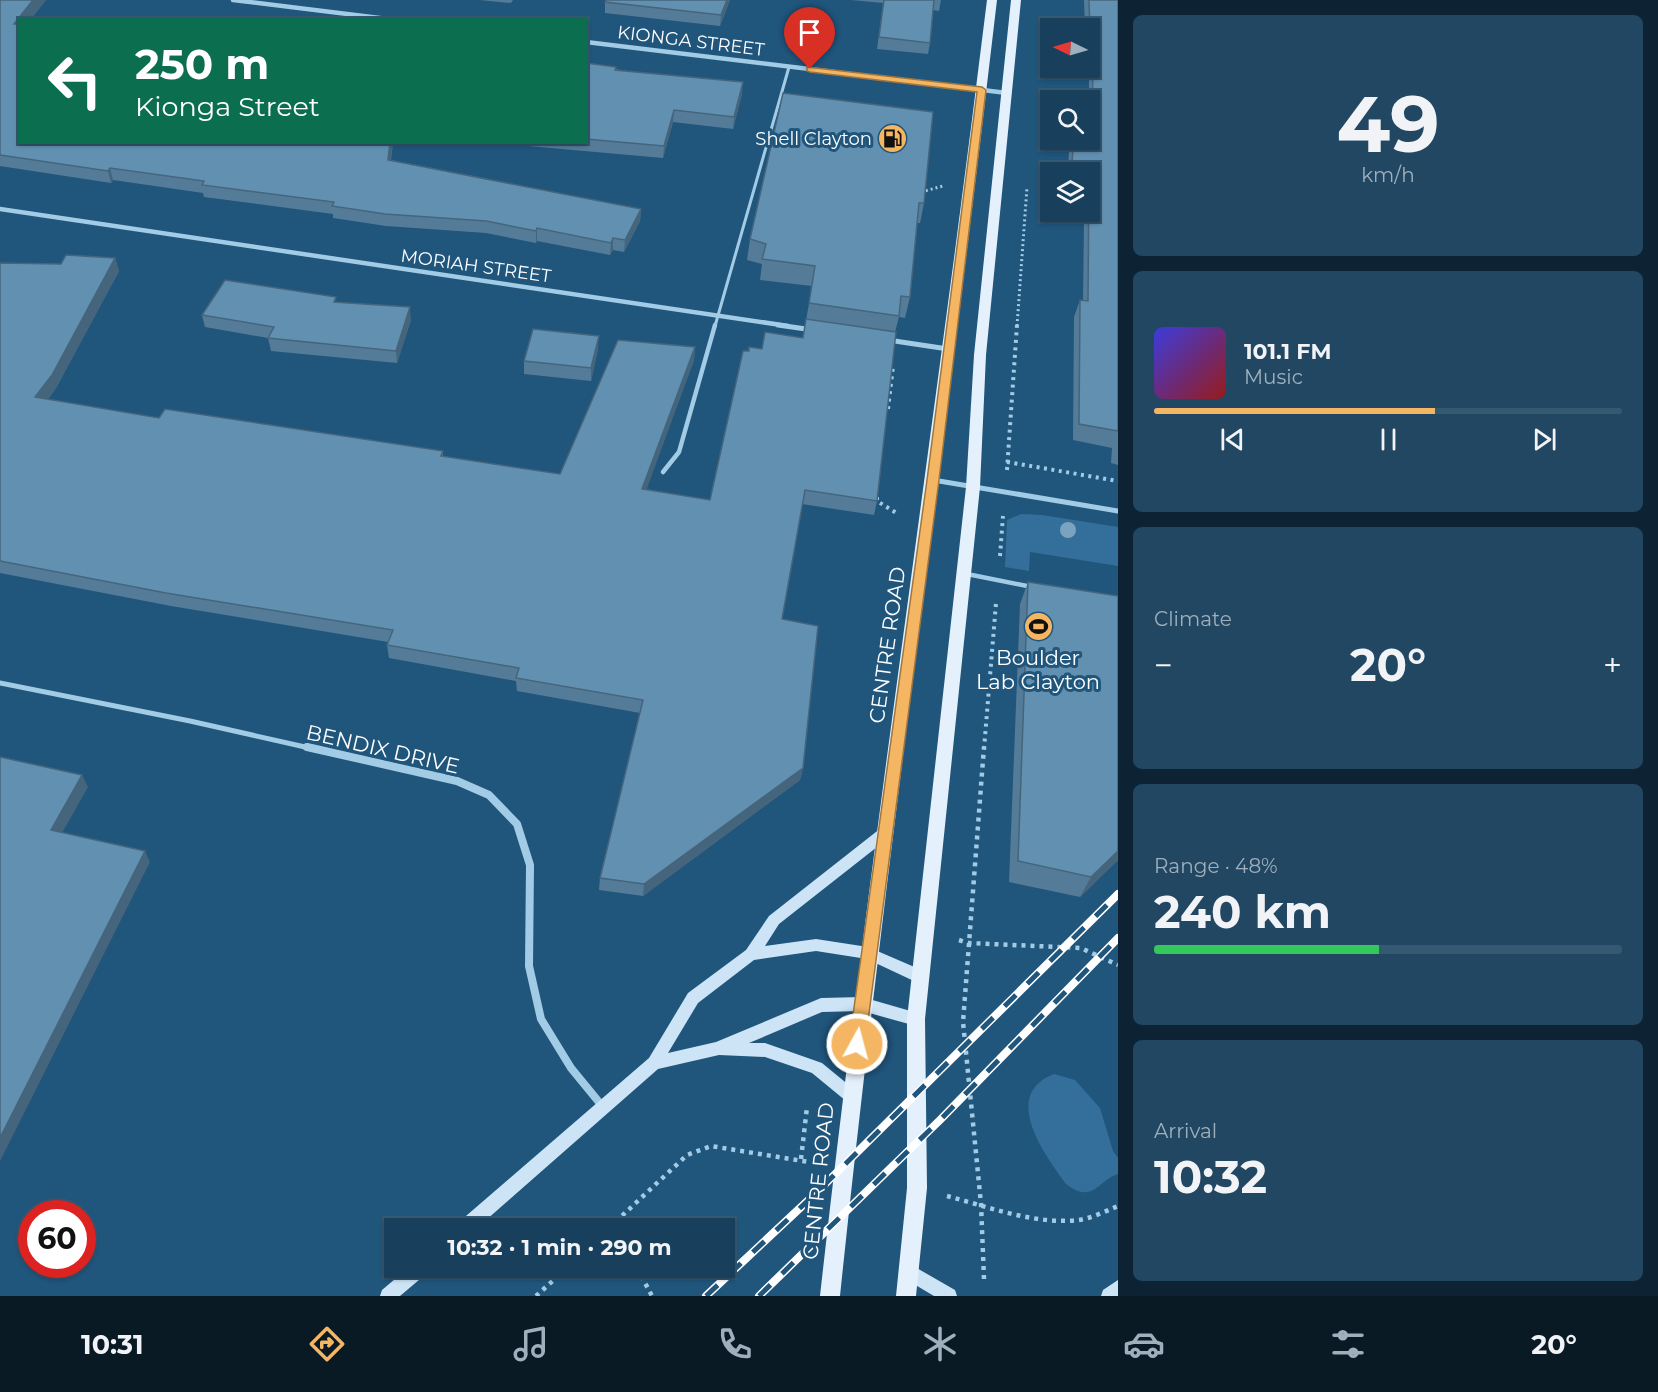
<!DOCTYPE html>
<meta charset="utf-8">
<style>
:root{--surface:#18405d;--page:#214763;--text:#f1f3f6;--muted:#9fafbc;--line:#365972;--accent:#f4b663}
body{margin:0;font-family:Montserrat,sans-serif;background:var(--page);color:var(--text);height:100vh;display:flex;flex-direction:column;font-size:22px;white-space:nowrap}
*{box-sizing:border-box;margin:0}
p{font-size:20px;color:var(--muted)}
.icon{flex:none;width:33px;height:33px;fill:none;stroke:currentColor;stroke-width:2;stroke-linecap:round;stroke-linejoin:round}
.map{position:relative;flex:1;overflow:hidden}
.side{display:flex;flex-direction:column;gap:15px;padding:15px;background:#0d2333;width:540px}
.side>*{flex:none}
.banner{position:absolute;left:18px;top:18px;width:570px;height:126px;border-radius:0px;box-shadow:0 2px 4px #0004,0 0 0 2px var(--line);background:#0b6e4f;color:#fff;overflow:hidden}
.needle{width:39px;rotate:275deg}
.tools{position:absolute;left:1040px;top:18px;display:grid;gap:12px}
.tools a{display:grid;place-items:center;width:60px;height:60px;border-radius:0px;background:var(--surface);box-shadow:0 2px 4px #0004,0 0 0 2px var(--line);font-size:30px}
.speed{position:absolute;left:18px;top:1200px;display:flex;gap:12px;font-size:30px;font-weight:700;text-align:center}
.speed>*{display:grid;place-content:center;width:78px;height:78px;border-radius:50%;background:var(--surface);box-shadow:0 2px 4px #0004,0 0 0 2px var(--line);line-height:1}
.speed .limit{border:9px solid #d22;background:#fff;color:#111}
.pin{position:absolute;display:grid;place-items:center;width:51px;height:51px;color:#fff;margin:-62px -26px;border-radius:50% 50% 50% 0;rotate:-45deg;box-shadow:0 0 6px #0007}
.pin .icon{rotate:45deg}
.me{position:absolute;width:66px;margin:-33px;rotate:7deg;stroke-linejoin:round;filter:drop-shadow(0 0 4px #0008)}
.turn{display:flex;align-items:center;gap:21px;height:126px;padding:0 18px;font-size:27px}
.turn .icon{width:78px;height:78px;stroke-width:2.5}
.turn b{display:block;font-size:42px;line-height:51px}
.big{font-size:45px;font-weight:700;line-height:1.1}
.side .widget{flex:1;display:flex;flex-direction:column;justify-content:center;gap:9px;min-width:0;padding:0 21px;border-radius:9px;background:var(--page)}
.side .dial{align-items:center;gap:0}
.dial b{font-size:78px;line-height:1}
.song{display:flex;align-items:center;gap:18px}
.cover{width:72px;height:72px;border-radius:9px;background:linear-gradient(135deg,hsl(240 70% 55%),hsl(0 70% 35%))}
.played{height:6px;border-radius:3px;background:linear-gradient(90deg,var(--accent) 60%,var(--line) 60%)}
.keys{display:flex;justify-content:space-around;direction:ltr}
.heat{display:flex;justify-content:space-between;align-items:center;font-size:33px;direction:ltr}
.charge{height:9px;border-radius:4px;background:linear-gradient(90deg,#34c759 48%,var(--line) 0)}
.trip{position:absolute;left:384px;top:1218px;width:351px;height:60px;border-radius:0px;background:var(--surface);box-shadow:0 2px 4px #0004,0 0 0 2px var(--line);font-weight:700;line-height:60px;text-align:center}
.tabs{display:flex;height:96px;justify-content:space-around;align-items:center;background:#0a1a25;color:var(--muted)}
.tabs .icon{width:42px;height:42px}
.tabs .active{color:var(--accent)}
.tabs b{font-size:27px;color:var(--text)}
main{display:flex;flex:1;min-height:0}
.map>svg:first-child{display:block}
</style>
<main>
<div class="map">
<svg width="1118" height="1296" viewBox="0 0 1118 1296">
<rect width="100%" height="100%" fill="#20557c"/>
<!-- green -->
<g fill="#336f9a">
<path d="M 1021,514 L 1042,515 L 1118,527 L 1118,566 L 1030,552 L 1029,571 L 1005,567 L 1007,520 Z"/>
<path d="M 1054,1074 L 1075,1080 L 1100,1108 L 1113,1151 L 1118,1158 L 1118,1174 C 1098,1180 1093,1205 1066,1184 C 1045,1155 1000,1095 1054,1074 Z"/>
</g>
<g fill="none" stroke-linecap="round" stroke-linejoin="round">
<!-- path-far2 -->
<g stroke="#a2cbe6" stroke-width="3" stroke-dasharray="2 3" stroke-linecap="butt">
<path d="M 921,192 L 943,186"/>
<path d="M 1017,326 L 1027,187"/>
</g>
<!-- path-far1 -->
<g stroke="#a2cbe6" stroke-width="4" stroke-dasharray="3 4.5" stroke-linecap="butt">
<path d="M 888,409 L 893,366"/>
<path d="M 1007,462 L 1118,481"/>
<path d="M 1007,470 L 1017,325"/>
<path d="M 877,497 L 877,501 L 898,514"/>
<path d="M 1000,556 L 1003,516"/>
<path d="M 984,749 L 996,603"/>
</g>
<!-- path -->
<g stroke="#a2cbe6" stroke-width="4.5" stroke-dasharray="4 5" stroke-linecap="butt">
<path d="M 959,940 L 968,943 L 1081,948 L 1118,965"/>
<path d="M 801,1159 L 807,1107"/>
<path d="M 947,1196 C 989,1207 1035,1225 1079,1220 C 1092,1218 1106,1211 1118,1206"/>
<path d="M 609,1228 L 687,1155 L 711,1146 L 815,1163"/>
<path d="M 637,1268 L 652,1296"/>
<path d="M 984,1279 L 981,1204 L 963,1022 L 984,747"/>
<path d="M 536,1296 L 567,1268"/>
</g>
<!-- lane-far1 -->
<path stroke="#a2cbe6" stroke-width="3" d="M 715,326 L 789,67"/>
<!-- lane -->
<g stroke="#a2cbe6" stroke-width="4.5">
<path d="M 663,472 L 679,452 L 715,325"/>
<path d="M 967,574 L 1032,587"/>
</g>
<!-- street-far2 -->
<g stroke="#a2cbe6" stroke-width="4.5">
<path d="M 233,0 L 396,20"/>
<path d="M 586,42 L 1007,93"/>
<path d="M 0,209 L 788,326"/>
</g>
<!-- street-far1 -->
<g stroke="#a2cbe6" stroke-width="5">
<path d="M 778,325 L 813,330"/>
<path d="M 888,340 L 948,349"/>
<path d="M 933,480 L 1118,511"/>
<path d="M 0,683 L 190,721 L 314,749"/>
</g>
<!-- street -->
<path stroke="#a2cbe6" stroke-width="8" d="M 307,747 L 457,781 L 489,795 L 517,824 L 530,865 L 529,966 L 541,1019 L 571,1068 L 603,1107"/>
<!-- secondary -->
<g fill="#cce4f5" fill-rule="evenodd">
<path d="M 886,826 L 891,828 L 893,832 L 891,836 L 779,924 L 765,946 L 816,939 L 868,947 L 926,972 L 928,977 L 926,982 L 921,983 L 916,982 L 867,959 L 816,951 L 754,960 L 698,1003 L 668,1053 L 716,1042 L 821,998 L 862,997 L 921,1014 L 923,1019 L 921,1024 L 916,1026 L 862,1011 L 822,1012 L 749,1043 L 765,1043 L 822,1063 L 856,1091 L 859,1096 L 856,1101 L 851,1103 L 846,1101 L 812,1073 L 765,1057 L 719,1055 L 658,1069 L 477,1228 L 457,1228 L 459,1222 L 649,1058 L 688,993 L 746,950 L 769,916 L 881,828 Z"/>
<path d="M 908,1263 L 955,1290 L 957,1296 L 934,1296 L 902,1277 L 900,1271 L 902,1265 Z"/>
<path d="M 408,1268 L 428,1268 L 426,1274 L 400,1296 L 380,1296 L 382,1290 Z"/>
<path d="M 1118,1280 L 1118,1296 L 1101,1296 L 1103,1290 Z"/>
</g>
<!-- primary -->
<g fill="#e4f1fd" fill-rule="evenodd">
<path d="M 987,0 L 997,0 C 947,432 885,863 840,1296 L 820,1296 C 868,863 934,432 987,0 Z"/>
<path d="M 1011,0 L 1021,0 L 986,355 L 980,487 L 925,1019 L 927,1188 L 916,1296 L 896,1296 L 907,1188 L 907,1019 L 966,487 L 974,355 Z"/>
</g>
<defs>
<g id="rail">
<path d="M 706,1296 L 815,1194 L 1118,894"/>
<path d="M 759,1296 L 940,1120 L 1118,938"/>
</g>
</defs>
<!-- rail casing -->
<use href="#rail" stroke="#fff" stroke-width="8"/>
<!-- rail -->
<use href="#rail" stroke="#20557c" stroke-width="5" stroke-dasharray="16" stroke-linecap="butt"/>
</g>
<!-- trees -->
<circle fill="#7ba3bf" cx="1068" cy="530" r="8"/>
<!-- wall -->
<g fill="#547c98">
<path d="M 0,0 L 46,0 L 30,20 L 20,20 L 20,142 L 393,142 L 391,160 L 641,209 L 640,221 L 624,252 L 613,250 L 610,255 L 537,241 L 536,243 L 486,233 L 386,226 L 333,218 L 333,214 L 204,197 L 203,193 L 113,180 L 111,183 L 0,166 Z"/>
<path d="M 479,0 L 513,0 L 511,3 Z"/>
<path d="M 730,0 L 720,26 L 605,13 L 605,2 Z"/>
<path d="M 851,0 L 941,0 L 939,11 L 933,10 L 930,43 L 928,54 L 877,49 L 883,3 Z"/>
<path d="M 1084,0 L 1118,0 L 1118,465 L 1111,463 L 1112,448 L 1073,440 L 1074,317 L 1080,300 L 1083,301 L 1084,219 L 1064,216 L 1064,212 L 1089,212 L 1089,172 L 1068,172 L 1069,151 L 1073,140 L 1089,140 L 1089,79 L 1086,79 L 1086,68 L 1089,68 L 1089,28 L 1085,28 Z"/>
<path d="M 586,63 L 742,94 L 733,129 L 673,122 L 663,158 L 483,142 L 586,142 Z"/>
<path d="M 783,93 L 924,203 L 920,223 L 917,223 L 910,297 L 905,318 L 899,317 L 895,332 L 877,501 L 874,515 L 802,504 L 782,619 L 803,768 L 800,780 L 643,896 L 599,890 L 600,878 L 640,713 L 517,691 L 516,681 L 389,658 L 387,645 L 388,642 L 171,606 L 0,573 L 0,263 L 61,264 L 115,258 L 119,271 L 56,388 L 48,399 L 159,418 L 443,451 L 443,456 L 560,474 L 695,347 L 694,360 L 646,489 L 710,500 L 749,351 L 762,349 L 803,338 L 812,286 L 760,280 L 762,264 L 747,260 L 750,239 Z"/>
<path d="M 337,302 L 411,320 L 397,363 L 271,351 L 268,338 L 205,327 L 202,315 Z"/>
<path d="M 598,349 L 591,381 L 524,374 L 524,361 Z"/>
<path d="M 1028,582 L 1118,860 L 1080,897 L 1009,882 L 1020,604 Z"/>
</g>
<!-- shaded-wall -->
<g fill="#45657c">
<path d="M 33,0 L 46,0 L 30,20 L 20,20 L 20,32 L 14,24 Z"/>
<path d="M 727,0 L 730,0 L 720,26 L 721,15 Z"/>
<path d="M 743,82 L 742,94 L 733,129 L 734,117 Z"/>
<path d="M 674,110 L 673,122 L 663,158 L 664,146 Z"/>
<path d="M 390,142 L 393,142 L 389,172 L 388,160 Z"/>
<path d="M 110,168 L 113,180 L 111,183 L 108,171 Z"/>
<path d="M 641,209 L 640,221 L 624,252 L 625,240 Z"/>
<path d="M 537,228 L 537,241 L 536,243 L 536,231 Z"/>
<path d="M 613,238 L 613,250 L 610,255 L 611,243 Z"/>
<path d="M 115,258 L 119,271 L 56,388 L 40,411 L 35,397 Z"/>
<path d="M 410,307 L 411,320 L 397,363 L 396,351 Z"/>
<path d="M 599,336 L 598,349 L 591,381 L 591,368 Z"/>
<path d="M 695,347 L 694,360 L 642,502 L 642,489 Z"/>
<path d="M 803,768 L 800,780 L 643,896 L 644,884 Z"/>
<path d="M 82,775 L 88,787 L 57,842 L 51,830 Z"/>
<path d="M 145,851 L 150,862 L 0,1161 L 0,1138 Z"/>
<path d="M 1118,851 L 1118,860 L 1080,897 L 1091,877 Z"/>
</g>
<!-- building -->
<g fill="#6290b1" stroke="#45657c" stroke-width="1.5">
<path d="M 0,0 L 33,0 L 14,24 L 20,24 L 20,142 L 390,142 L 388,160 L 641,209 L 625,240 L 613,238 L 611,243 L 537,228 L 536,231 L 486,221 L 385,214 L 332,206 L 334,202 L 202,185 L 204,181 L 110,168 L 108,171 L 0,155 Z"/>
<path d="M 606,0 L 727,0 L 721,15 L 605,2 Z"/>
<path d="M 884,0 L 934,0 L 930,43 L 879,37 Z"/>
<path d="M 1089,0 L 1118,0 L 1118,431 L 1079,424 L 1080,300 L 1088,301 L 1089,172 L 1071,172 L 1074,140 L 1089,140 L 1089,137 L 1092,137 L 1093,63 L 1091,63 Z"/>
<path d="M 586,63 L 616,67 L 615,70 L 743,82 L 734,117 L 674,110 L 664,146 L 586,139 Z"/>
<path d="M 783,93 L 933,112 L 924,203 L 919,203 L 910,297 L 901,296 L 899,316 L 809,303 L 815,266 L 762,259 L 766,244 L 750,239 Z"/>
<path d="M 66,255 L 115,258 L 52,375 L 35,397 L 159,418 L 165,409 L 443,451 L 441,456 L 560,474 L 618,340 L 695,347 L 642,489 L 710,500 L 743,351 L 749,351 L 749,347 L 762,349 L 765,332 L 803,338 L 806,319 L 896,332 L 877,501 L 805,490 L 782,619 L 818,626 L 803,768 L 644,884 L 600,878 L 643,700 L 516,678 L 519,668 L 387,645 L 393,630 L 166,593 L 0,561 L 0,263 L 61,264 Z"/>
<path d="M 225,280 L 336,297 L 334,302 L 410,307 L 396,351 L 268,338 L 274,327 L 202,315 Z"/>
<path d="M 533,329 L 599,336 L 591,368 L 524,361 Z"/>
<path d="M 1028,582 L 1118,596 L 1118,851 L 1091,877 L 1018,861 Z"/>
<path d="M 0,757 L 82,775 L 51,830 L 145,851 L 0,1138 Z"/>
</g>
<!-- route -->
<path fill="#f4b663" stroke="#9f7640" stroke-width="1.5" d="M 807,67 L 982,87 L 986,90 L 939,480 L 865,1044 L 863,1049 L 857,1052 L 851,1049 L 849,1044 L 927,480 L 977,92 L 810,72 L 807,71 Z"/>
<!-- icons -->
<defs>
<symbol id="fuel-disc" viewBox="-11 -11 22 22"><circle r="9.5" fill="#f4b663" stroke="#20557c"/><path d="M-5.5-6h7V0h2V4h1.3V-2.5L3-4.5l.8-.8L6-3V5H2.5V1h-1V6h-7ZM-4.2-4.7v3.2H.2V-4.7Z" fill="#111"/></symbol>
<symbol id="stadium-disc" viewBox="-11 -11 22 22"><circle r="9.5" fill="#f4b663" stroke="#20557c"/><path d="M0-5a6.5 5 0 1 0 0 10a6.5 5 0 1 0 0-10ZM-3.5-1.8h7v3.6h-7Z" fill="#111"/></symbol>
</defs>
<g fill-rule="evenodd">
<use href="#fuel-disc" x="876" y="122" width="33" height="33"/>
<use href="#stadium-disc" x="1022" y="610" width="33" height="33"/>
</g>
<g text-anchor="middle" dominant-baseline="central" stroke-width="6" stroke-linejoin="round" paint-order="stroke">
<!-- far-street labels -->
<g font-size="18" fill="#fff" stroke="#20557c">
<text transform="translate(691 41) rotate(7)">KIONGA STREET</text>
<text transform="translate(476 266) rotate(8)">MORIAH STREET</text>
</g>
<!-- far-poi labels -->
<g font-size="18" fill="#fff" stroke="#20557c" text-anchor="end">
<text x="872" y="139">Shell Clayton</text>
</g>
<!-- street labels -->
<g font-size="21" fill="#fff" stroke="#20557c">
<text transform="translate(887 645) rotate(-82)">CENTRE ROAD</text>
<text transform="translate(383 749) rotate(13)">BENDIX DRIVE</text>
<text transform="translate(818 1181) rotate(-84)">CENTRE ROAD</text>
</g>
<!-- poi labels -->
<g font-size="21" fill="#fff" stroke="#20557c">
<text x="1038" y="657">Boulder<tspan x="1038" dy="24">Lab Clayton</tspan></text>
</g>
</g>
</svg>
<div class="tools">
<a><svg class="needle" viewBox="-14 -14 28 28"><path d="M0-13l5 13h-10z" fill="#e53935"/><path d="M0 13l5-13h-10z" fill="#9fafbc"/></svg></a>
<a><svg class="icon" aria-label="search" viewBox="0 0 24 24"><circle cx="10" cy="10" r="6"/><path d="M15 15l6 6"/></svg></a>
<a><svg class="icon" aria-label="layers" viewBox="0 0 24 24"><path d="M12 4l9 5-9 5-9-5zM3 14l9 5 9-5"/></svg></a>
</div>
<div class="speed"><div class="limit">60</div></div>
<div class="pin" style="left:810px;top:69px;background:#d93025"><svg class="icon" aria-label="arrive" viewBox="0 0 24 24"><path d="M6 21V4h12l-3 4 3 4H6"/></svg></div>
<svg class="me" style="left:857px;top:1044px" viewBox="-20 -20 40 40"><circle r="17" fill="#f4b663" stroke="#fff" stroke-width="3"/><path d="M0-11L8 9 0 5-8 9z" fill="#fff"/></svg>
<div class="trip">10:32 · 1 min · 290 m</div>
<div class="banner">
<div class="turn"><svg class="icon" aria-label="left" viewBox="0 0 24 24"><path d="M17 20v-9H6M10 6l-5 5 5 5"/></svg><div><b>250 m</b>Kionga Street</div></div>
</div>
</div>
<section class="side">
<div class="widget dial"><b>49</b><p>km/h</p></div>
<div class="widget">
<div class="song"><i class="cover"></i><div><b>101.1 FM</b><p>Music</p></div></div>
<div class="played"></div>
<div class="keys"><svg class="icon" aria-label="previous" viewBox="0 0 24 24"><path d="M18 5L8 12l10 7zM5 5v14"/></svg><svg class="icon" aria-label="pause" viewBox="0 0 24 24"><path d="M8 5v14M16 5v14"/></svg><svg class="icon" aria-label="next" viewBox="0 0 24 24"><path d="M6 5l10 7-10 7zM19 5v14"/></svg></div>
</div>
<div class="widget"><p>Climate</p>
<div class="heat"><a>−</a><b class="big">20°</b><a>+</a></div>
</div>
<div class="widget"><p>Range · 48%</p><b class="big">240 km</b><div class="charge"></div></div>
<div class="widget"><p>Arrival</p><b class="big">10:32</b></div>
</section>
</main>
<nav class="tabs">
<b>10:31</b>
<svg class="icon active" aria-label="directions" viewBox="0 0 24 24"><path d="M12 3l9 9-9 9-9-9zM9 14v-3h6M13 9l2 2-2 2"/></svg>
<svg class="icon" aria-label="music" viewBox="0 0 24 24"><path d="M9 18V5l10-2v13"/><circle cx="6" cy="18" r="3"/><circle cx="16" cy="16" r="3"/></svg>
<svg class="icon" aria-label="phone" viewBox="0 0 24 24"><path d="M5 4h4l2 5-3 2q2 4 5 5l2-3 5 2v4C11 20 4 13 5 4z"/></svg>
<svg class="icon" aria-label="climate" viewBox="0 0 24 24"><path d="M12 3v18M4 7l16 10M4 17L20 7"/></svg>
<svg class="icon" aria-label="car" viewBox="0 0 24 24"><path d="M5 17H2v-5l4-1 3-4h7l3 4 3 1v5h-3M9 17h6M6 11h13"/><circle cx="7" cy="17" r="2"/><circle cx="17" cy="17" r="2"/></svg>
<svg class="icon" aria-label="filters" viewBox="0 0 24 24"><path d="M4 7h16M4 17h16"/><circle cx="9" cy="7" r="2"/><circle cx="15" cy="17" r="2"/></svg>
<b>20°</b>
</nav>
